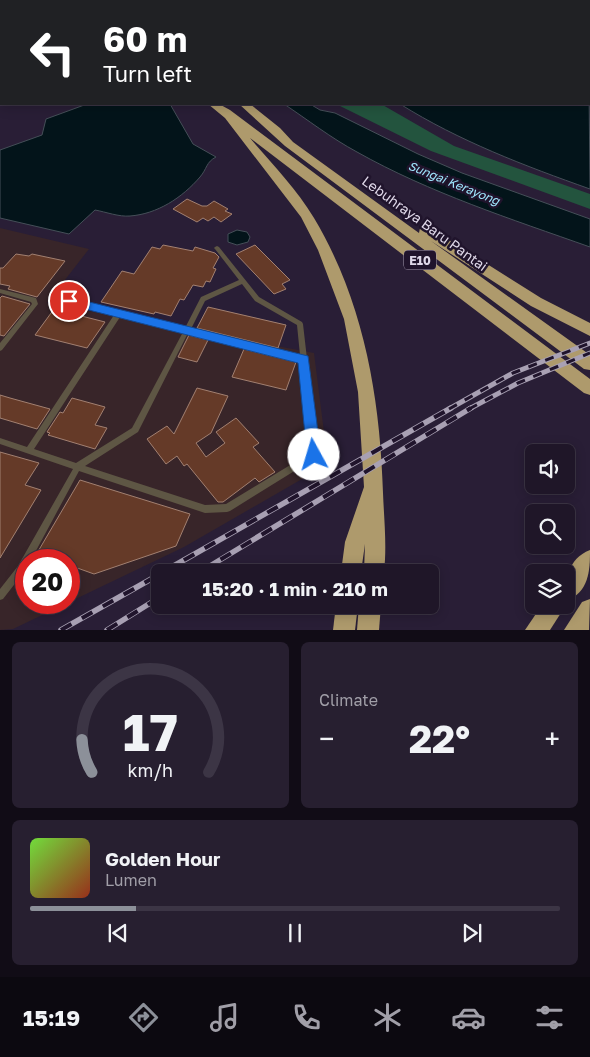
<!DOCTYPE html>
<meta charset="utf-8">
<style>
:root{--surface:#1f1628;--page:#271f30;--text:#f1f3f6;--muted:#a19fa8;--line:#3c3545;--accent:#8c9099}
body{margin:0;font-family:"Golos Text",sans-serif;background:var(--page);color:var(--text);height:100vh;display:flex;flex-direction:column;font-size:19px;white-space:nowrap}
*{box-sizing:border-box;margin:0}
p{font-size:16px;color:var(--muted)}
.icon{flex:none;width:28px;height:28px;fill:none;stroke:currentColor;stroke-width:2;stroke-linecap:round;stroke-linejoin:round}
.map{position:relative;height:630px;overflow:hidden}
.sheet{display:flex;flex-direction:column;gap:12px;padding:12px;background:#110c16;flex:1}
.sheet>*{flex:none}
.hud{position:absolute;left:0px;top:0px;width:590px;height:105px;box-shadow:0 2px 12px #0003,0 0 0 1px var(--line);background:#202124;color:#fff;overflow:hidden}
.buttons{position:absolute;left:525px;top:444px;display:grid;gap:10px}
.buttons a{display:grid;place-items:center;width:50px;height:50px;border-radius:8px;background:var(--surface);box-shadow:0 2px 12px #0003,0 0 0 1px var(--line);font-size:25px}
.speed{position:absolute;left:15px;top:549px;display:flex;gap:10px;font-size:25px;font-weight:700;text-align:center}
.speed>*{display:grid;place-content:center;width:65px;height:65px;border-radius:50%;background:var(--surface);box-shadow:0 2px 12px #0003,0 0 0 1px var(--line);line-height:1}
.speed .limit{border:8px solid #d22;background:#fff;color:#111}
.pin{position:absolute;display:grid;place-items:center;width:42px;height:42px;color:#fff;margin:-21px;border:2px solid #fff;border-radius:50%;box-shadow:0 1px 5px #0007}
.me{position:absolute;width:55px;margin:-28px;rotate:354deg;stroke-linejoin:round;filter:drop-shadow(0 0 4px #0008)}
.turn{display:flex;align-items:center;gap:18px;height:105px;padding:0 20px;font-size:22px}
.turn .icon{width:65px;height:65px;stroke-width:2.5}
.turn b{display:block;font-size:35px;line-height:42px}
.big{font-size:38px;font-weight:700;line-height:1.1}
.sheet .widget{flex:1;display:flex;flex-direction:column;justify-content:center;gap:8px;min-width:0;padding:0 18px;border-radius:8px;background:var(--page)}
.sheet .dial{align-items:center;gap:0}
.dial svg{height:130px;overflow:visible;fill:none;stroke:var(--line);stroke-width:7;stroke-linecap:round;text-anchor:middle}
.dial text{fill:var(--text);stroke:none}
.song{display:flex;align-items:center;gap:15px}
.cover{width:60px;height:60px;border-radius:8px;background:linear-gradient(135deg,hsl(100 70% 55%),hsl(10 70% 35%))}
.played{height:5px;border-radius:2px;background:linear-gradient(90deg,var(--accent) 20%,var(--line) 20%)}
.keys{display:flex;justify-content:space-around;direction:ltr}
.heat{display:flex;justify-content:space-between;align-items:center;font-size:28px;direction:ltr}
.sheet .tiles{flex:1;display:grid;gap:12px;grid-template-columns:1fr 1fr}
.widget:last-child{grid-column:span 2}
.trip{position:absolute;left:151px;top:564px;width:288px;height:50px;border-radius:8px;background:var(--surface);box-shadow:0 2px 12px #0003,0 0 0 1px var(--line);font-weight:700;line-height:50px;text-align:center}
.tabs{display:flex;height:80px;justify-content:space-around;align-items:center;background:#0c0910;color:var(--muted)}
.tabs .icon{width:35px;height:35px}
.tabs .on{color:var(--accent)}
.tabs b{font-size:22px;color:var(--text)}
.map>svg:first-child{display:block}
</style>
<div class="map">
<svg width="590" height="630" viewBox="0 0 590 630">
<rect width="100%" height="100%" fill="#291e36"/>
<!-- industrial -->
<path fill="#382529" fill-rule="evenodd" d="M 0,228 L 89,249 L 47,303 L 314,353 L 328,464 L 184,547 L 13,629 L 0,630 ZM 26,560 L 69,560 L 69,602 L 26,602 Z"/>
<!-- green -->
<path fill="#23543e" d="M 336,104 L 381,104 L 454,146 L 590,194 L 590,209 L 431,151 Z"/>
<!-- water -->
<g fill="#03141a" stroke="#454f58">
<path d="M 589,86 L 590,189 C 525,166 459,141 400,104 L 589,104 Z"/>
<path d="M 170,104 L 193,144 L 216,157 C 206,162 207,169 200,177 C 182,198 157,214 130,216 C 119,217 106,212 95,210 L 69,234 L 0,218 L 0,150 L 42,135 L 46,119 L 87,104 Z"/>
<path d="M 284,104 L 310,104 L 320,110 L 335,113 L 418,154 L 462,173 L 590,219 L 590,247 C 511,219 430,193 357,152 C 331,138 308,120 284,104 Z"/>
<path d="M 237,230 L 247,232 L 250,237 L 248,242 L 237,245 L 228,242 L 228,234 Z"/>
</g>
<!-- building -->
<g fill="#653a28" stroke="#a28071">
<path d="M 187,199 L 202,206 L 207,206 L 214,201 L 228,209 L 225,211 L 232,214 L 221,222 L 214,217 L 208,221 L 203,218 L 197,222 L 173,209 Z"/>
<path d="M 163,245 L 193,251 L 195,247 L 215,253 L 219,257 L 213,268 L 216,269 L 210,282 L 206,281 L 203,287 L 193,285 L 184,300 L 180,299 L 171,316 L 155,312 L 154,314 L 101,302 L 122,271 L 134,274 L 152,247 L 160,249 Z"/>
<path d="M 255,245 L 290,280 L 282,284 L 286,289 L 274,294 L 236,254 Z"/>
<path d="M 16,254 L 29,256 L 32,254 L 65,261 L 37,297 L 8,289 L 10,286 L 0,284 L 0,268 L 3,268 Z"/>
<path d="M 2,296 L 30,304 L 4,336 L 0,335 L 0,298 Z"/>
<path d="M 208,307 L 286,325 L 278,348 L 197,328 Z"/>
<path d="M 54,309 L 105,322 L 87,348 L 35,335 Z"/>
<path d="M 189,335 L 208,340 L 197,362 L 178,357 Z"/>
<path d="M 244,349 L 296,362 L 286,390 L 232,377 Z"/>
<path d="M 197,388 L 228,396 L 211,433 L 196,443 L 206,457 L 225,443 L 216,432 L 236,418 L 259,443 L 253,447 L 275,472 L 259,482 L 255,478 L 223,502 L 218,502 L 187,464 L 184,466 L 177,456 L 166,464 L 147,439 L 167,426 L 174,434 Z"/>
<path d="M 0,395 L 10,398 L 50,409 L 37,429 L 0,418 Z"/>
<path d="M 72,398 L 105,407 L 95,425 L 107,428 L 95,449 L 48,435 L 50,433 L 47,432 L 60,412 L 63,413 Z"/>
<path d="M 0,452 L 39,463 L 25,485 L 41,490 L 0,558 Z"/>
<path d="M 80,480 L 190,514 L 176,546 L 94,574 L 69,565 L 69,560 L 33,560 Z"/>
</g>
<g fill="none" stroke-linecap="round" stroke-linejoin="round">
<!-- service -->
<g fill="#5e5644" fill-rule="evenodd">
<rect x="547" y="0" width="4" height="1"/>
<rect x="589" y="33" width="1" height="3"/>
<rect x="0" y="39" width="1" height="2"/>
<path d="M 217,246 L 219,247 L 259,297 L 302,322 L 303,324 L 318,455 L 317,457 L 230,511 L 227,512 L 205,513 L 79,471 L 31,560 L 26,560 L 26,568 L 24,572 L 3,599 L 0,600 L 0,589 L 18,566 L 73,469 L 0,444 L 0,438 L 27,447 L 114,315 L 67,303 L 66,301 L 67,299 L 69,299 L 185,328 L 201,297 L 239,280 L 215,249 L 214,248 L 215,247 ZM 242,284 L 255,301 L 297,325 L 300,355 L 191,329 L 205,301 ZM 120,317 L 183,332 L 132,428 L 76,463 L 34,449 ZM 188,333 L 301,361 L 310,453 L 226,504 L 205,505 L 85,466 L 138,432 Z"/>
<path d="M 0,289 L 36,298 L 38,304 L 2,350 L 0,351 L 0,343 L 32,304 L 31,302 L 0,293 Z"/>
</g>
<!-- minor -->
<g fill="#5e5644" fill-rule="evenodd">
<path d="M 461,0 L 470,0 L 470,1 L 462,1 Z"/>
<rect x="589" y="46" width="1" height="4"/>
</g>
<!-- motorway -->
<g fill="#ae9a6c" fill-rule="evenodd">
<path d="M 39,0 L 48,0 L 49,1 L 40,1 Z"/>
<path d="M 65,0 L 74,0 L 75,1 L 66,1 Z"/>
<path d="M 88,0 L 97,0 L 98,1 L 89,1 Z"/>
<rect x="0" y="63" width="1" height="6"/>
<path d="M 208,104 L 219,104 L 230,110 L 590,379 L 590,395 L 584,393 L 250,138 C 272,164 296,188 314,218 C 364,302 380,397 383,493 C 384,519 387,546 384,572 L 364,572 L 365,544 L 361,572 L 341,572 L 345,542 L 364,487 L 358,392 L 344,319 L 318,250 L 301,217 L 225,118 Z"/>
<path d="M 239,104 L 250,104 L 280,128 L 293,142 L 419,233 L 420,228 L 430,228 L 541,298 L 590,323 L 590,336 L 531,306 L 431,241 L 590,355 L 590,370 L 584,369 L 285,146 Z"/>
<path d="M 590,550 C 590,571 589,592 566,601 C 566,580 567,559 590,550 Z"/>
<path d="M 590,599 L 589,630 L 564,630 L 582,602 Z"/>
<path d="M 336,605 L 358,605 L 355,630 L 333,630 Z"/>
<path d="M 359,605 L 381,605 L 379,630 L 357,630 Z"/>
<path d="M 542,605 L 566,605 L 550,630 L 525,630 Z"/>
</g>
<defs>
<g id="rail-far1">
<path d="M 449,409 L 513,373 L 590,343"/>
<path d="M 469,409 L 518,383 L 590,353"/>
</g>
<g id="rail">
<path d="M 163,572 L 451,408"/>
<path d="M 200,572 L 471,408"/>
<path d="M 61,630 L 160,574"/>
<path d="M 107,630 L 160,597"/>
</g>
</defs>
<!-- rail-far1 casing -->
<use href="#rail-far1" stroke="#a8a0b3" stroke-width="5"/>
<!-- rail casing -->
<use href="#rail" stroke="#a8a0b3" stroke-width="5.5"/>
<!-- rail-far1 -->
<use href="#rail-far1" stroke="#20142c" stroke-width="3" stroke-dasharray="9" stroke-linecap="butt"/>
<!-- rail -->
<use href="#rail" stroke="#20142c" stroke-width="4" stroke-dasharray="12" stroke-linecap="butt"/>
</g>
<!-- route -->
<path fill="#1a73e8" stroke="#114b97" d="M 69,297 L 308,356 L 321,455 L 319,459 L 314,461 L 309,459 L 307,455 L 298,363 L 65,304 L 65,298 Z"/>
<g text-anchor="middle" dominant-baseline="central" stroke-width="5" stroke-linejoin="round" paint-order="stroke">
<!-- far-water labels -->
<g font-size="12" font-style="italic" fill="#9ee5fc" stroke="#20142c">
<text transform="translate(454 183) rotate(22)">Sungai Kerayong</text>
</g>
<!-- shield labels -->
<rect fill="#20142c" stroke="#a69db0" stroke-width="1" x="404" y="250.5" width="32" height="19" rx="4"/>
<g font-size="12" font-weight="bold" fill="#dfd8e9">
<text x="420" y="260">E10</text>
</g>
<!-- street labels -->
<g font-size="14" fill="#dfd8e9" stroke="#20142c">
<text transform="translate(425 223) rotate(36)">Lebuhraya Baru Pantai</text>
</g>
</g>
</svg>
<div class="buttons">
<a><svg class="icon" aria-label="sound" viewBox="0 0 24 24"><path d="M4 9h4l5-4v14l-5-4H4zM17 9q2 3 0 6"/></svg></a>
<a><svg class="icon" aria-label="search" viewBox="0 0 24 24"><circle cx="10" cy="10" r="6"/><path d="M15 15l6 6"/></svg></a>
<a><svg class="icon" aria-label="layers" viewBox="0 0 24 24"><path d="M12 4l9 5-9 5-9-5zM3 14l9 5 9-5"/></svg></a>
</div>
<div class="speed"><div class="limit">20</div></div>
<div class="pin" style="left:69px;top:301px;background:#d93025"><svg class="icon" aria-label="arrive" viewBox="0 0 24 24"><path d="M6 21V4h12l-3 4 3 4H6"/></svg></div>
<svg class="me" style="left:314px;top:455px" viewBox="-20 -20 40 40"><circle r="19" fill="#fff"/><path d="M0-13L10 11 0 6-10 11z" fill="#1a73e8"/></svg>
<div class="trip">15:20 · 1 min · 210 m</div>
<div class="hud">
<div class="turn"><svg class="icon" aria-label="left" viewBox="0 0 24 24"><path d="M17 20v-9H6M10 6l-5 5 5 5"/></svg><div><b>60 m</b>Turn left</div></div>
</div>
</div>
<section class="sheet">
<div class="tiles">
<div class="widget dial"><svg viewBox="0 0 100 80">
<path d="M14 69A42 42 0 1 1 86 69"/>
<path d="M14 69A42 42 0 0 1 8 49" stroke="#8c9099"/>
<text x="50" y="56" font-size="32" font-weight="700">17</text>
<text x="50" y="72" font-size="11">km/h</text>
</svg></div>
<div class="widget"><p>Climate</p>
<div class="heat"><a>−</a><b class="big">22°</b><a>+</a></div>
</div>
<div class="widget">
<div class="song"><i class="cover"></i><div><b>Golden Hour</b><p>Lumen</p></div></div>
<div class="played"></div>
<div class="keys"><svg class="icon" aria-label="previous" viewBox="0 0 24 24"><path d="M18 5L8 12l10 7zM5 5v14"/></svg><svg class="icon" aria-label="pause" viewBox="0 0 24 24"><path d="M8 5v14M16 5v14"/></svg><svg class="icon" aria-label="next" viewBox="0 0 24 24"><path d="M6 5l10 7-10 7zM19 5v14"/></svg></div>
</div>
</div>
</section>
<nav class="tabs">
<b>15:19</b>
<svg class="icon on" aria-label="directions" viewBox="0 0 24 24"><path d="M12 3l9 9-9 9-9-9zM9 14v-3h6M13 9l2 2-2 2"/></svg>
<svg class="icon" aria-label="music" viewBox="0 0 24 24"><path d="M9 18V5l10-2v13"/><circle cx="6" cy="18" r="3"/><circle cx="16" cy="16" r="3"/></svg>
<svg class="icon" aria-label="phone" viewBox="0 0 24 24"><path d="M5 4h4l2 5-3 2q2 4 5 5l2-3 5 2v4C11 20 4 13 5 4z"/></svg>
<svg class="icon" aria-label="climate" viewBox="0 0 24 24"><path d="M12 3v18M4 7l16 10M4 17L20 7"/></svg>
<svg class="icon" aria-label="car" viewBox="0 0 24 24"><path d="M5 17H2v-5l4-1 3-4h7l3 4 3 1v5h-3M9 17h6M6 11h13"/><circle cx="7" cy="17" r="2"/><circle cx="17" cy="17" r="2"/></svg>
<svg class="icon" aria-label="filters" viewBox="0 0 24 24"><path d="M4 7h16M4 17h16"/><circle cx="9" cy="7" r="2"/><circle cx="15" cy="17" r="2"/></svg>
</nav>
